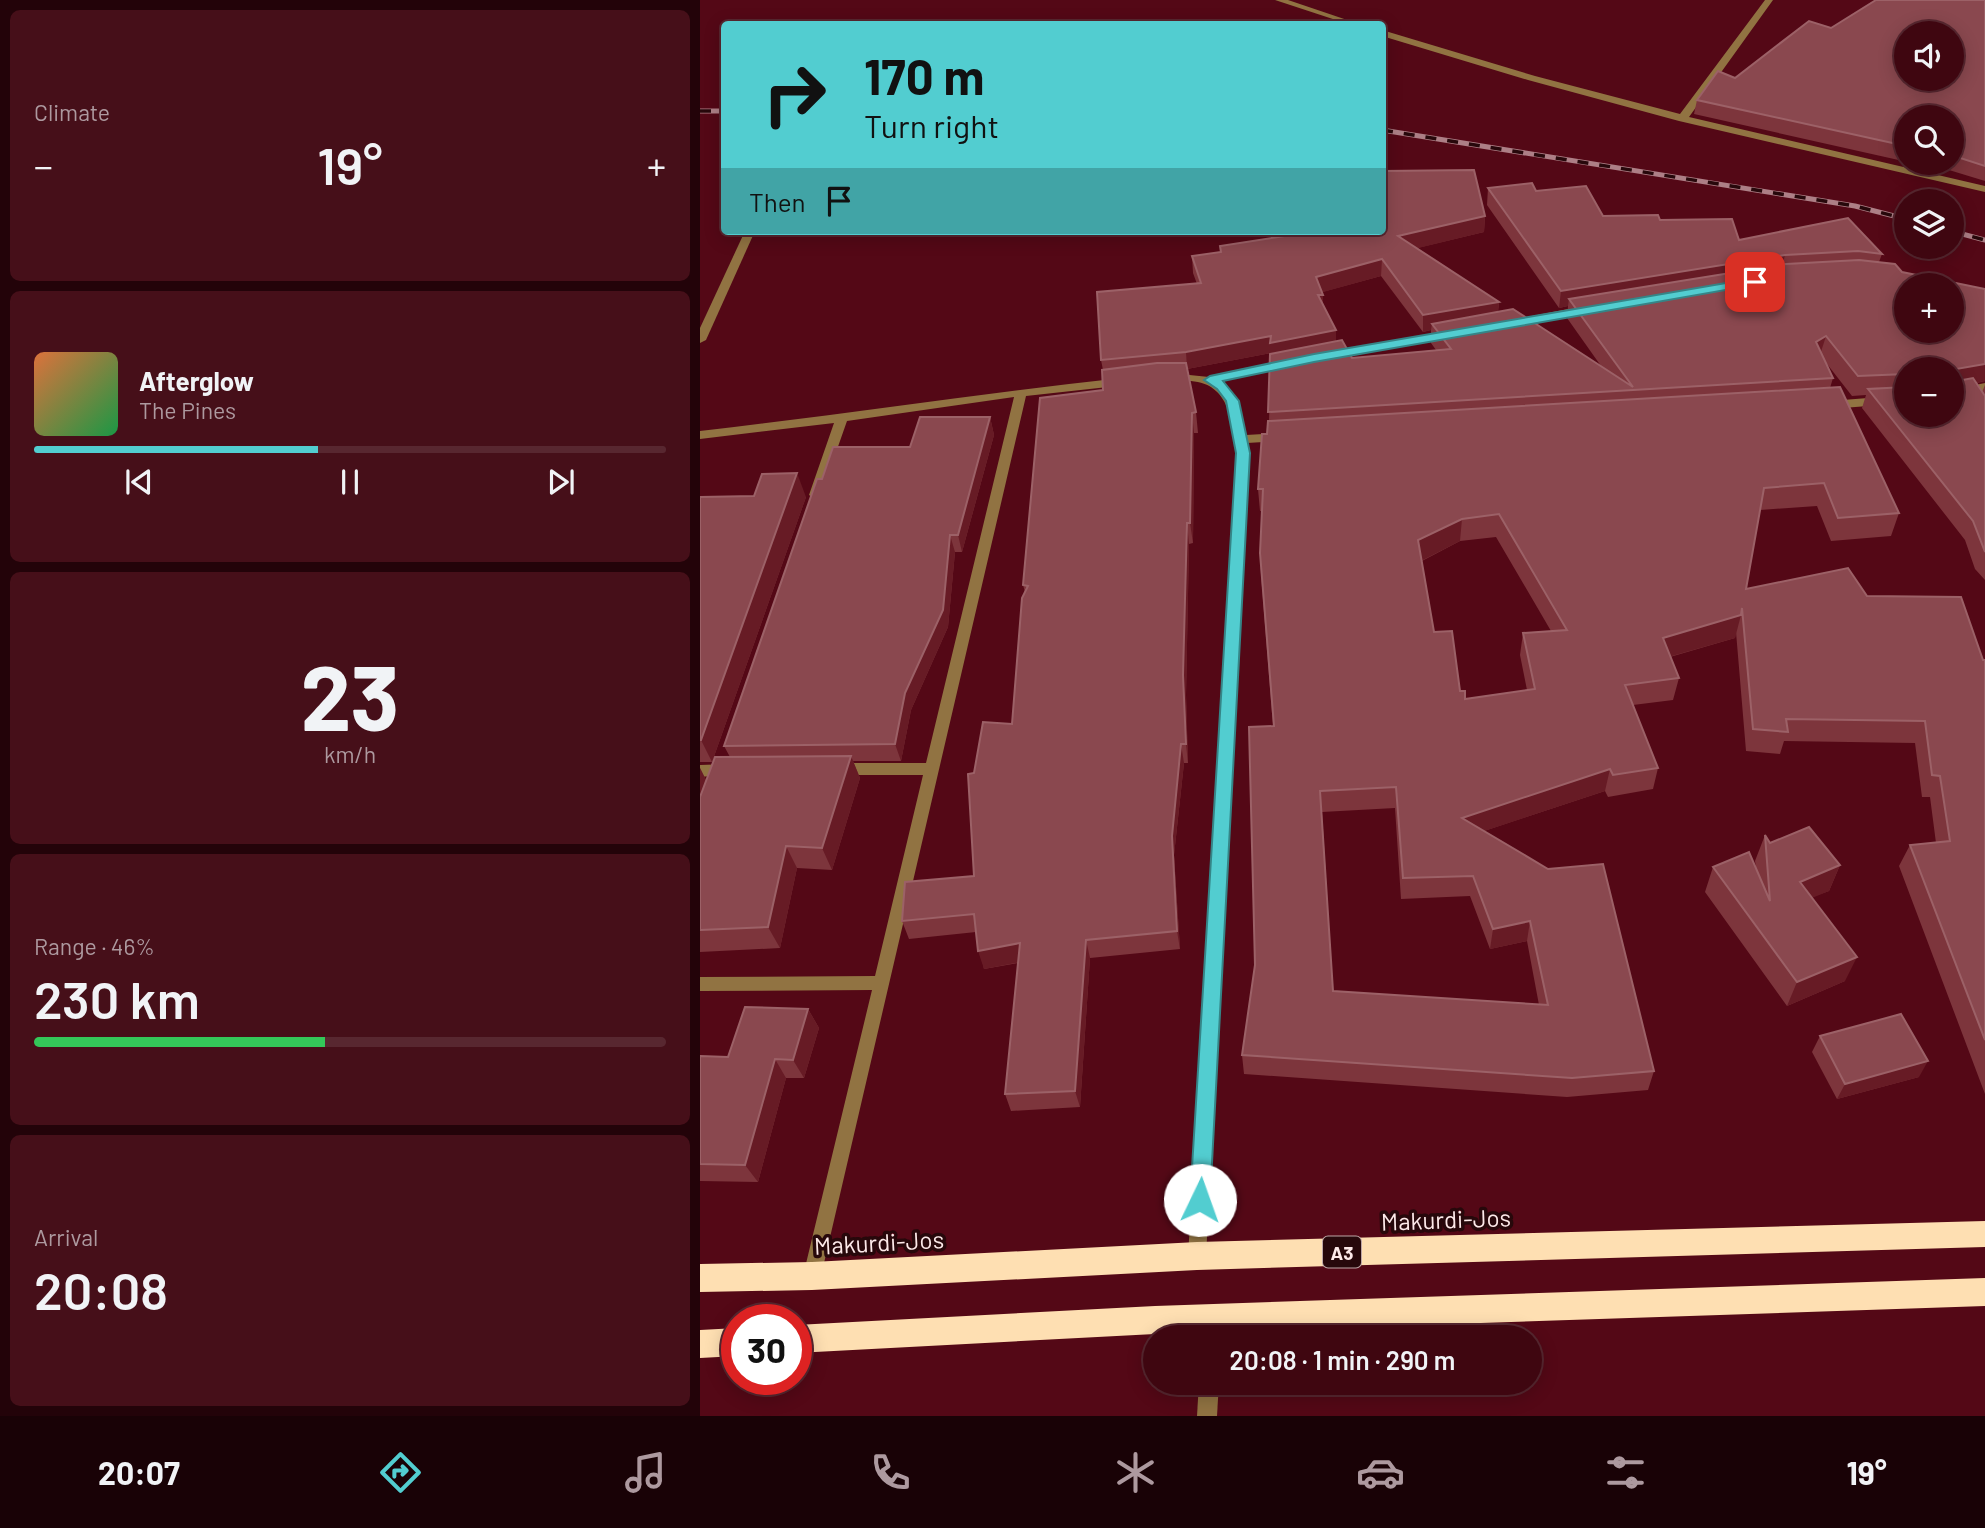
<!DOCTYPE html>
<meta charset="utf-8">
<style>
:root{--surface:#3f0610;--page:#460f19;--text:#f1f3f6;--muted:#ad999f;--line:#582730;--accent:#52cdd0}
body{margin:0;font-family:Barlow,sans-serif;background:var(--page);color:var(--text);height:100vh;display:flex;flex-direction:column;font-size:26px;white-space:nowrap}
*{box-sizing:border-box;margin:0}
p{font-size:23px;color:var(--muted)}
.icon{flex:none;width:38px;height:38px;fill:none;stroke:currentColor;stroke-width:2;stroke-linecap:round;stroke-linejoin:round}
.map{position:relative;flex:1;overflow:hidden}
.side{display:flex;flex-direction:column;gap:10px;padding:10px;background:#230309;width:700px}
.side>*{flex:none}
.banner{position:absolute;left:21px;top:21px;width:665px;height:214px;border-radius:7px;box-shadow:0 4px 18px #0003,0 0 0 2px var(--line);background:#52cdd0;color:#111;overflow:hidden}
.fabs{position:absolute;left:1194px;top:21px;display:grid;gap:14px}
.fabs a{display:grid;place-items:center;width:70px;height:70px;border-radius:50%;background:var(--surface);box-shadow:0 4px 18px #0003,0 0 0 2px var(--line);font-size:35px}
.speed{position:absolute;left:21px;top:1304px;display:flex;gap:14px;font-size:35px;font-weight:700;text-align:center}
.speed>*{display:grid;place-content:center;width:91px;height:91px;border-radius:50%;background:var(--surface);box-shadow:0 4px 18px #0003,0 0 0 2px var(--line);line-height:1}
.speed .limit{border:10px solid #d22;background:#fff;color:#111}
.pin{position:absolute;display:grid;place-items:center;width:60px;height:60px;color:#fff;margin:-30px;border-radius:14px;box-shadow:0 4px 10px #0006}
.me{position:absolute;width:77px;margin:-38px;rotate:3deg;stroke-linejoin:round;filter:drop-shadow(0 0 5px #0008)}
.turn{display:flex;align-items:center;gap:24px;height:147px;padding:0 28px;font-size:32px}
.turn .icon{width:91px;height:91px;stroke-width:2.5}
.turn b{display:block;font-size:49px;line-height:60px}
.then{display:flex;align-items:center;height:66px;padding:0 28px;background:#0003;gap:14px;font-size:26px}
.big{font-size:52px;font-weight:600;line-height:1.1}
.side .widget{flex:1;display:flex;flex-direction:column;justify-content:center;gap:10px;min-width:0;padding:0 24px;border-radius:10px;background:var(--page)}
.side .dial{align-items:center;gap:0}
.dial b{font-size:91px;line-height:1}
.song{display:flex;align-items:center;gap:21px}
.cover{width:84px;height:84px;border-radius:10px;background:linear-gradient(135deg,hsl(20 70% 55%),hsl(140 70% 35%))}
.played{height:7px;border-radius:4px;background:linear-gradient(90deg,var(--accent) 45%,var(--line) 45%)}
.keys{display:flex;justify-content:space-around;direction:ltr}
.heat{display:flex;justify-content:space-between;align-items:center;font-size:38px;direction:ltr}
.charge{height:10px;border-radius:5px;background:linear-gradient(90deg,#34c759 46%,var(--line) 0)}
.trip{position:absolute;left:443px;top:1325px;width:399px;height:70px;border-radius:35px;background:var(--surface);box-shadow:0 4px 18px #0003,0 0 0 2px var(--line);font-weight:600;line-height:70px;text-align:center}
.dock{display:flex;height:112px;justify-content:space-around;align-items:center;background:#190206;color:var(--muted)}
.dock .icon{width:49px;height:49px}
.dock .active{color:var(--accent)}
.dock b{font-size:32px;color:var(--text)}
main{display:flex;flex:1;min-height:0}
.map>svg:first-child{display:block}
</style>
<main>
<section class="side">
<div class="widget"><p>Climate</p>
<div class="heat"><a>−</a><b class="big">19°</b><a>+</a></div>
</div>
<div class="widget">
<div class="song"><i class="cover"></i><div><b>Afterglow</b><p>The Pines</p></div></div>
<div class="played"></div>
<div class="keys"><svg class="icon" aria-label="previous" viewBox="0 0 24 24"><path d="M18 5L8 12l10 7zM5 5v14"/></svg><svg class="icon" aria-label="pause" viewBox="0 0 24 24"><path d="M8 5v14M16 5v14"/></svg><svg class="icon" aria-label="next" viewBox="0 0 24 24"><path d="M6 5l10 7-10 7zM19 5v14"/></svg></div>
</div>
<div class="widget dial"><b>23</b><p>km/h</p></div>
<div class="widget"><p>Range · 46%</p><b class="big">230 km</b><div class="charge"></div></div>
<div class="widget"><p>Arrival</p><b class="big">20:08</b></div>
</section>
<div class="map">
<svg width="1285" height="1416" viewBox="0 0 1285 1416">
<rect width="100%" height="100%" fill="#540816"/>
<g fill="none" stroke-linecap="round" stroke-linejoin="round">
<!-- street -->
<g fill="#917342" fill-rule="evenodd">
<path d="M 575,0 L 588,0 L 659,24 L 648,24 Z"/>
<path d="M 1065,0 L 1073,0 L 989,117 L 1285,186 L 1285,192 L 979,121 L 828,80 L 682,36 L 682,30 L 835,76 L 980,114 Z"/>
<path d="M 45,231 L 55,231 L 6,340 L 0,343 L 0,328 Z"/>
<path d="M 884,306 L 889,309 L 888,311 L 811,326 L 805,323 L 811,320 Z"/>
<path d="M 749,331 L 755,334 L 753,336 L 631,358 L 625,355 L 631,352 Z"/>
<path d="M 587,359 L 591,360 L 591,366 L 520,381 C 538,394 542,414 546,435 L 579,433 L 585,437 L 579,441 L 547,443 L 549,453 L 506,1256 L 503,1262 L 497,1265 L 491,1262 L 488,1256 L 537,453 C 532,422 530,384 491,381 C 481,380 472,383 464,377 L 470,373 L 509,377 Z"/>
<path d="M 422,378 L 426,379 L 426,385 L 326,396 L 121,1276 L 118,1282 L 112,1285 L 106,1282 L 103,1276 L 172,990 L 0,991 L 0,977 L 175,976 L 223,775 L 140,775 L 135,773 L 133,769 L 135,765 L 140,763 L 226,763 L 314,397 L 147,421 L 121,495 L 115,499 L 109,495 L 134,423 L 0,439 L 0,431 C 141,415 281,393 422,378 Z"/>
<path d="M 1285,383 L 1285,391 L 1251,398 L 1251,390 Z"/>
<path d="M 1206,395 L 1206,403 L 1130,409 L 1124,405 L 1130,401 Z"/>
<path d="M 29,764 L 34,766 L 36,770 L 34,774 L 0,777 L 0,765 Z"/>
<path d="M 513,1309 L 520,1311 L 522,1318 L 521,1337 L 503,1337 L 506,1311 Z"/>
<path d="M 499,1382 L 519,1382 L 517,1416 L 497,1416 Z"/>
</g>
<!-- highway -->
<g fill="#fedfb2" fill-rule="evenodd">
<path d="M 1285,1221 L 1285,1247 L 497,1270 L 112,1290 L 0,1292 L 0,1264 L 112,1262 L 497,1242 Z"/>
<path d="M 1285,1278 L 1285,1306 L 455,1334 L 96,1353 L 96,1325 L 455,1306 Z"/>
<path d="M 37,1328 L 37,1356 L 0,1358 L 0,1330 Z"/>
</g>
<defs>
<g id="rail">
<path d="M 0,111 L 24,111"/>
<path d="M 682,130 L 1155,206 L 1206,219"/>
<path d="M 1251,231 L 1285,240"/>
</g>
</defs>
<!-- rail casing -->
<use href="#rail" stroke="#ad7f86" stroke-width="5"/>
<!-- rail -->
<use href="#rail" stroke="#27080b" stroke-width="3.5" stroke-dasharray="11" stroke-linecap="butt"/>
</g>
<!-- wall -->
<g fill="#7d353c" fill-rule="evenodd">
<path d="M 1285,0 L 1285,181 L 1226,163 L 1251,163 L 1251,117 L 1206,117 L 1206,158 L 1203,161 L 994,114 L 997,100 L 1035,78 L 1131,28 Z"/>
<path d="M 788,188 L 836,191 L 903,216 L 960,220 L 1039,240 L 1148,218 L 1182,254 L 1179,262 L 1202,272 L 1285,289 L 1285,381 L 1277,383 L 1282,392 L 1285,385 L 1285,580 L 1275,569 L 1265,540 L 1162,408 L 1166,395 L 1152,396 L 1127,364 L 1133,378 L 1130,388 L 1199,513 L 1191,536 L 1131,541 L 1117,506 L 1060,510 L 1046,589 L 1167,596 L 1283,660 L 1285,660 L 1285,1094 L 1199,866 L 1210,845 L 1236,843 L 1230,797 L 1222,797 L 1215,743 L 1084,741 L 1080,754 L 1046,751 L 1036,632 L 1035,638 L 970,657 L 979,678 L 973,700 L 933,705 L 958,768 L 953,789 L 908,797 L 905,791 L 784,831 L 954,1071 L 948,1090 L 867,1097 L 544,1074 L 542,1055 L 555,965 L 573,726 L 561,575 L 560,553 L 562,511 L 560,511 L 558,489 L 569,421 L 571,353 L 487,369 L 496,412 L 498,433 L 494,433 L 493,543 L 489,544 L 486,695 L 488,763 L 484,763 L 474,855 L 480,949 L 390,958 L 380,1107 L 311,1111 L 305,1094 L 318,963 L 284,969 L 276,932 L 209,939 L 202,921 L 274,876 L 274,773 L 312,724 L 325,592 L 323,585 L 403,390 L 403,370 L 401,360 L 497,284 L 493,273 L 492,256 L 521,252 L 520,246 L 785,216 L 784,232 L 717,248 L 799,302 L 798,312 L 901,366 L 867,318 L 868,306 L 859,308 L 787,205 ZM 681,276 L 723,332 L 731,330 L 731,343 L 736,350 L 652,358 L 636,342 L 636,330 L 623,306 L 622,292 ZM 1206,369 L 1251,369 L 1206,415 ZM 796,537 L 851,631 L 823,633 L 820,655 L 827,690 L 765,699 L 760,691 L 734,632 L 722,561 L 760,541 ZM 695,808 L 701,899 L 770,896 L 790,949 L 827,941 L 839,1005 L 633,991 L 622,812 Z"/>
<path d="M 290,417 L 294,435 L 262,552 L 255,552 L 248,627 L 211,710 L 201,761 L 153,761 L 160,778 L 132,870 L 97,868 L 80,948 L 0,952 L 0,768 L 6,780 L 30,757 L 24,746 L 122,479 Z"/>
<path d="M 0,497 L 106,497 L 12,762 L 0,762 Z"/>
<path d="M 1065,835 L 1070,843 L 1140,865 L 1129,891 L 1112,897 L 1145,981 L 1087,1006 L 1005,892 L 1013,867 L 1056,867 L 1055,861 Z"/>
<path d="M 108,1009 L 119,1028 L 104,1078 L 86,1078 L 58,1182 L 0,1181 L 0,1056 L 28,1057 Z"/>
<path d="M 1120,1036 L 1219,1077 L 1137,1099 L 1112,1052 Z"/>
</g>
<!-- shaded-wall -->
<g fill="#671b25">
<path d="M 785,216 L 784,232 L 698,253 L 698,236 Z"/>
<path d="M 1085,255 L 1081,271 L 869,299 L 868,306 L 859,308 L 861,291 Z"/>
<path d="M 682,259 L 681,276 L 616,294 L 616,277 Z"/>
<path d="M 618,295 L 623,295 L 623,311 Z"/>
<path d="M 799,302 L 797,319 L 732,324 L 731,330 L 723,332 L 723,315 Z"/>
<path d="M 636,330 L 636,347 L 571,360 L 571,353 L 487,369 L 486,352 L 571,336 Z"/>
<path d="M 1126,336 L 1120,355 L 1116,342 Z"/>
<path d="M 1285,364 L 1285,381 L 1251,388 L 1256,369 Z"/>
<path d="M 492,413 L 494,433 L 493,543 L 490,523 Z"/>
<path d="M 290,417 L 294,435 L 262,552 L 258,535 Z"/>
<path d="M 97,473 L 106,497 L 12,762 L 1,740 Z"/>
<path d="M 762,519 L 760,541 L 717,563 L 718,540 Z"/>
<path d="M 487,523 L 489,544 L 486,695 L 488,763 L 486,744 L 483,675 Z"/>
<path d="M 250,535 L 255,552 L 248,627 L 211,710 L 201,761 L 195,744 L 205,693 Z"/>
<path d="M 1041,615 L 1035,638 L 958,660 L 963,638 Z"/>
<path d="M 481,744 L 484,763 L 474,855 L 480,949 L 477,931 L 472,836 Z"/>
<path d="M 151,756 L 160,778 L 132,870 L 122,848 Z"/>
<path d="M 0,768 L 6,780 L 0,798 Z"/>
<path d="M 910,769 L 905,791 L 760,839 L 762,818 Z"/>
<path d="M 86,846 L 97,868 L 80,948 L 68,927 Z"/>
<path d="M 1140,865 L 1129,891 L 1090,907 L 1100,882 Z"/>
<path d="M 830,921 L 827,941 L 790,949 L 793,929 Z"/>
<path d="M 386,940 L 390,958 L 380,1107 L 375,1091 Z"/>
<path d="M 320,943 L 326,961 L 284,969 L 278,951 Z"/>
<path d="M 1157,957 L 1145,981 L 1087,1006 L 1097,982 Z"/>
<path d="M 108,1009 L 119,1028 L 104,1078 L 93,1060 Z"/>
<path d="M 75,1059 L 86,1078 L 58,1182 L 45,1165 Z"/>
<path d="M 1228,1061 L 1219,1077 L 1137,1099 L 1145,1084 Z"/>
</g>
<!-- building -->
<g fill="#8a484f" stroke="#9c6167" stroke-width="2" fill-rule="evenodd">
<path d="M 1176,0 L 1285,0 L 1285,166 L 1251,155 L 1251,117 L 1206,117 L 1206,146 L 997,100 L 1018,71 L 1035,78 L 1109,21 L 1131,28 ZM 1206,33 L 1251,33 L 1251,79 L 1206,79 Z"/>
<path d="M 774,170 L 785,216 L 698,236 L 799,302 L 723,315 L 682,259 L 616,277 L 623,295 L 618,295 L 636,330 L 570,343 L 571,336 L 486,352 L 401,360 L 397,292 L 501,283 L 492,256 L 521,252 L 520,246 L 617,231 L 682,231 L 682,171 Z"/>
<path d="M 832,183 L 836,191 L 886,186 L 903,216 L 958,215 L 960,220 L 1032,219 L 1039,240 L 1148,218 L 1182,254 L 1158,251 L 1085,255 L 861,291 L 788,188 Z"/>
<path d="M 1159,260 L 1195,264 L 1202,272 L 1285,289 L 1285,364 L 1256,369 L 1257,381 L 1273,378 L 1285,396 L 1285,552 L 1273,521 L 1168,389 L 1206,387 L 1206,415 L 1251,415 L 1251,369 L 1206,369 L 1206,374 L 1158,376 L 1126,336 L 1116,342 L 1133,378 L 568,412 L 570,354 L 642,340 L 652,358 L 751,349 L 732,324 L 813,309 L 933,387 L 869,299 L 1086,264 ZM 1206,285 L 1251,285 L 1251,331 L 1206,331 Z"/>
<path d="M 457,363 L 486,363 L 496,412 L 492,413 L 490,523 L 487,523 L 483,675 L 486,744 L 481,744 L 472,836 L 477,931 L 386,940 L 375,1091 L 305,1094 L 320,943 L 278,951 L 274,914 L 202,921 L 205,882 L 274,876 L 268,774 L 274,773 L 283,722 L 312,724 L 322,598 L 328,586 L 323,585 L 340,398 L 403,390 L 402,370 Z"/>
<path d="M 1140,387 L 1199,513 L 1138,518 L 1124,483 L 1064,488 L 1046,589 L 1148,568 L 1167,596 L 1261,597 L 1283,660 L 1285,660 L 1285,1040 L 1210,845 L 1250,841 L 1240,776 L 1232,775 L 1225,721 L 1086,719 L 1088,732 L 1053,729 L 1042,608 L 1041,615 L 963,638 L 979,678 L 925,685 L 958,768 L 913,775 L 910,769 L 762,818 L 848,869 L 903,864 L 954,1071 L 872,1078 L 542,1055 L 555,965 L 549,727 L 574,726 L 560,553 L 563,489 L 558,489 L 562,434 L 567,434 L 568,421 ZM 799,514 L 867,630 L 823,633 L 835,689 L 765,699 L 765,691 L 760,691 L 752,631 L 734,632 L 718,540 L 762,519 ZM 696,787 L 703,878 L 773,876 L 793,929 L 830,921 L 848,1005 L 633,991 L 620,791 Z"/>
<path d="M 220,417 L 290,417 L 258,535 L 250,535 L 243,610 L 205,693 L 195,744 L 24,746 L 117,479 L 122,479 L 133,447 L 210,447 Z"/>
<path d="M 97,473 L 1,740 L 0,740 L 0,497 L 54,496 L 62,474 Z"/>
<path d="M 151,756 L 122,848 L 86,846 L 68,927 L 0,930 L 0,797 L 15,757 Z"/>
<path d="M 1109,827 L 1140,865 L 1100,882 L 1157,957 L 1097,982 L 1013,867 L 1049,852 L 1070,901 L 1065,835 L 1070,843 Z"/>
<path d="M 45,1007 L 108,1009 L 93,1060 L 75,1059 L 45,1165 L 0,1164 L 0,1056 L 28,1057 Z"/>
<path d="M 1201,1014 L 1228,1061 L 1145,1084 L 1120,1036 Z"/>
</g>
<!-- route -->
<path fill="#52cdd0" stroke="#358587" stroke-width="2" d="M 1055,278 L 1060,279 L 1060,284 L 614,362 L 523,381 L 539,401 L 550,453 L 510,1200 L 507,1207 L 500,1210 L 493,1207 L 490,1200 L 536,453 L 526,401 L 517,389 L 504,380 L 510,376 L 614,354 Z"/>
<g text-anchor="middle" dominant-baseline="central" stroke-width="7" stroke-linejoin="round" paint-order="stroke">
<!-- shield labels -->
<rect fill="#27080b" stroke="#bda6a6" stroke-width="2" x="623" y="1236.5" width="38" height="31" rx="5"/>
<g font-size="19" font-weight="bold" fill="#fde9e9">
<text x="642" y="1252">A3</text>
</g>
<!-- near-street labels -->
<g font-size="24" fill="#fde9e9" stroke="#27080b">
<text transform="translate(746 1219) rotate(-2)">Makurdi-Jos</text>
<text transform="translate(179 1242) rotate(-3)">Makurdi-Jos</text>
</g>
</g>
</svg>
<div class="fabs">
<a><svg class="icon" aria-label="sound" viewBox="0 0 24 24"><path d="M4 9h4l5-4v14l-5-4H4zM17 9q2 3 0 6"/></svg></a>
<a><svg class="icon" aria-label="search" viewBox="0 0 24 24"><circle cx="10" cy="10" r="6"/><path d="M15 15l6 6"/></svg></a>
<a><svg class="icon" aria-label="layers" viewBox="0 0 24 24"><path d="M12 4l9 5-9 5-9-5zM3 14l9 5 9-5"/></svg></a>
<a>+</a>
<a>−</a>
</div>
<div class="speed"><div class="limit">30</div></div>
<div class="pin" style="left:1055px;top:282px;background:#d93025"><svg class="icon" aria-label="arrive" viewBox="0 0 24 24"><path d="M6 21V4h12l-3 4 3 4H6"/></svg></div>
<svg class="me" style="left:500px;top:1200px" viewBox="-20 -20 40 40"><circle r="19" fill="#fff"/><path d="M0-13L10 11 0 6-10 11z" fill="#52cdd0"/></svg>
<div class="trip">20:08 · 1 min · 290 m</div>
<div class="banner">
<div class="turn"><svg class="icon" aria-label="right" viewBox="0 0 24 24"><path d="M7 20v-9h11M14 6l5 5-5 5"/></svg><div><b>170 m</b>Turn right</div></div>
<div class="then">Then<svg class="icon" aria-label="arrive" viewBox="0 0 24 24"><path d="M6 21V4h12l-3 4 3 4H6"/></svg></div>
</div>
</div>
</main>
<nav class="dock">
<b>20:07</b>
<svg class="icon active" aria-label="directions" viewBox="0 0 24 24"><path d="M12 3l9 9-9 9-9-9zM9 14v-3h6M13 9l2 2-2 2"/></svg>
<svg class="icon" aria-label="music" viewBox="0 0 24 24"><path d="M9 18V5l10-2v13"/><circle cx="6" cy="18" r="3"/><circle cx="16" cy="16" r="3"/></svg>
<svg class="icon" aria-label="phone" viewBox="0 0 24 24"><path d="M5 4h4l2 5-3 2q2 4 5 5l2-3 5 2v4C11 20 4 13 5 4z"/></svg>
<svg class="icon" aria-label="climate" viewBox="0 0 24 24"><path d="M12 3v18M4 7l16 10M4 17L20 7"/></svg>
<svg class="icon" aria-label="car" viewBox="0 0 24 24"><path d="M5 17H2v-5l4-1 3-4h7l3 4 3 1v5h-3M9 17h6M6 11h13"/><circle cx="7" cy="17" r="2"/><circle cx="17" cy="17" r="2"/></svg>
<svg class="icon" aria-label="filters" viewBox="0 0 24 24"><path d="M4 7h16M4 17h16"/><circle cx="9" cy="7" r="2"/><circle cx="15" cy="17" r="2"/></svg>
<b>19°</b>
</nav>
